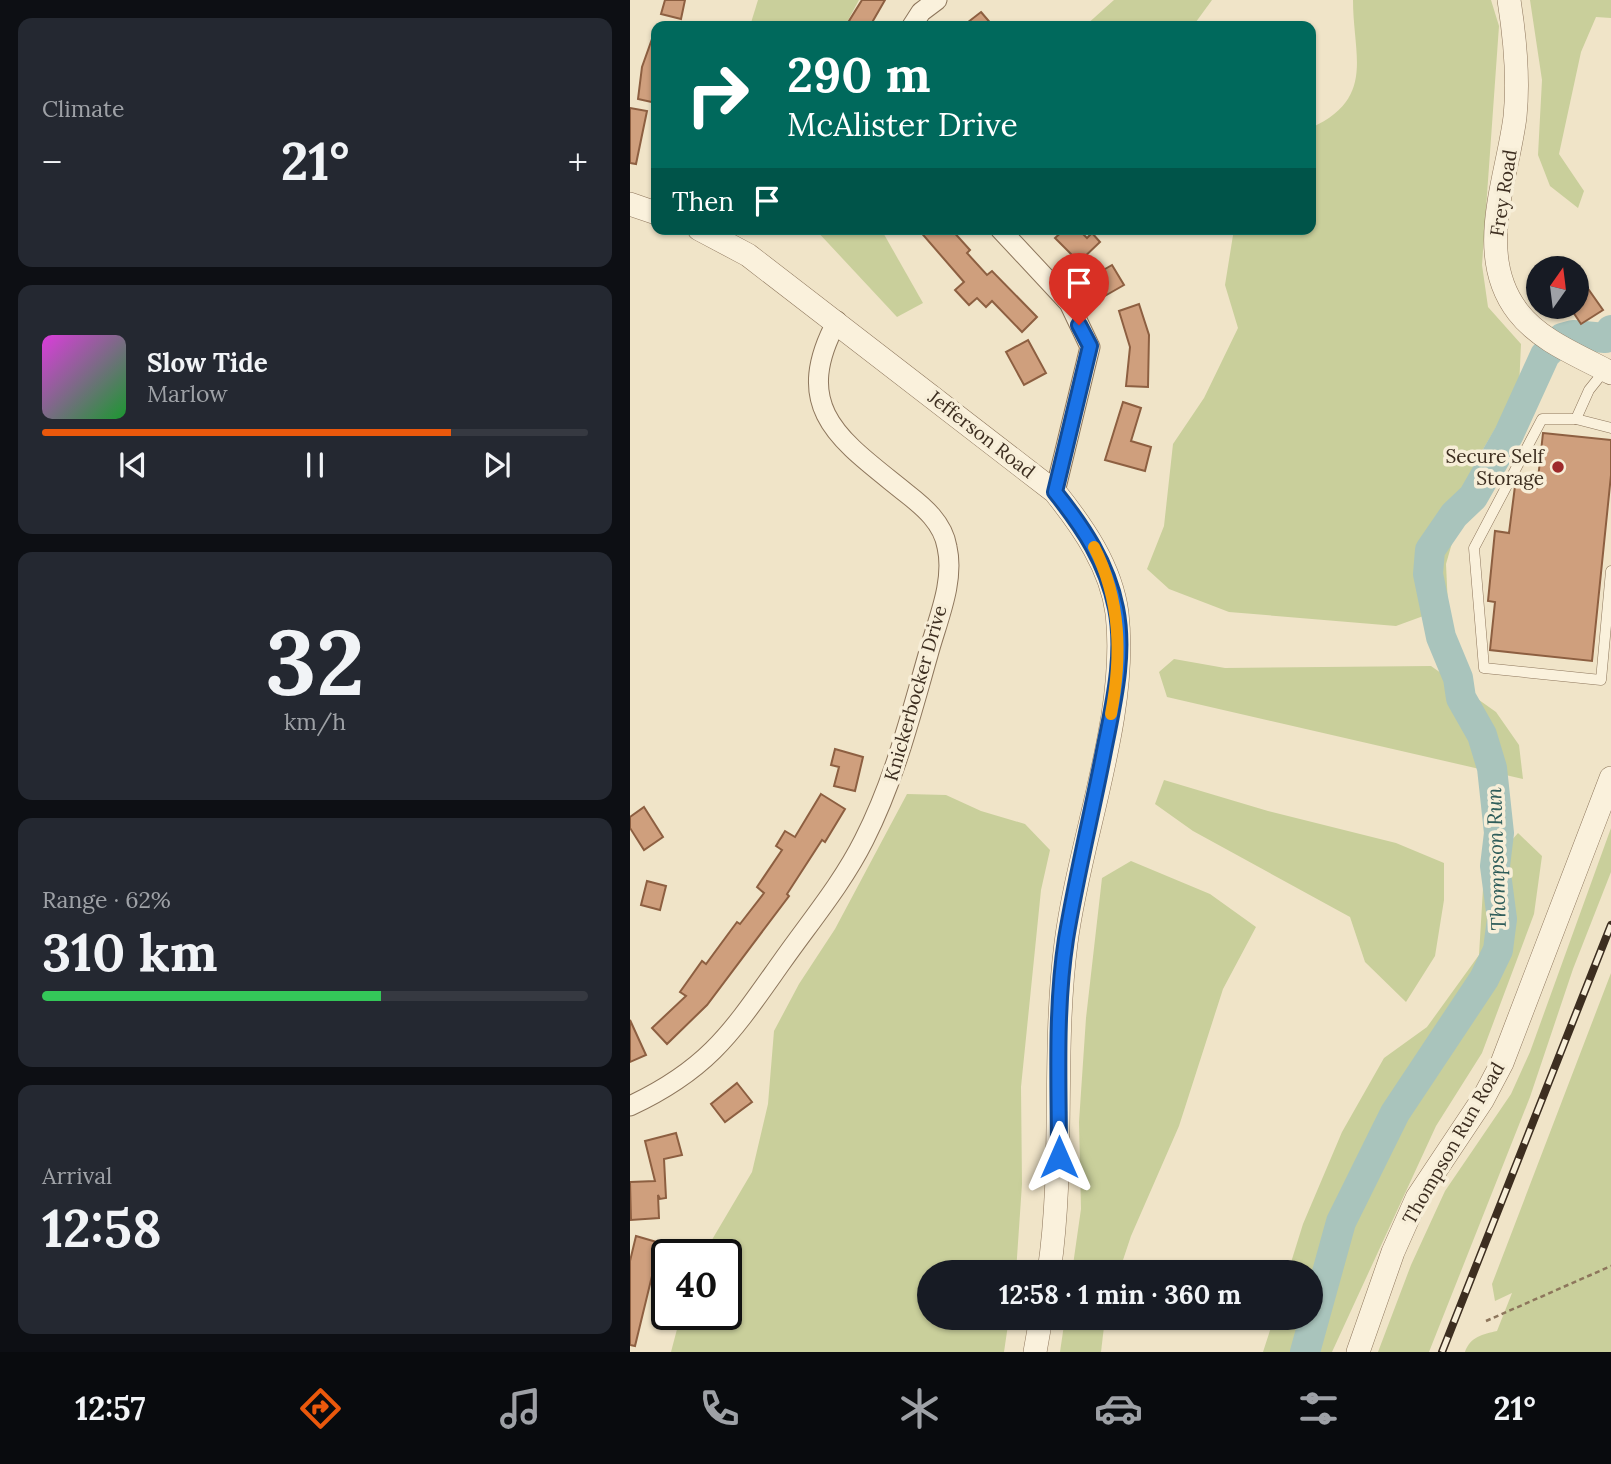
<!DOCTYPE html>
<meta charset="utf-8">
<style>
:root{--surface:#171b24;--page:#242831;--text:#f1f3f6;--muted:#9ea1a6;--line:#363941;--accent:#ea580c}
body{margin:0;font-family:Lora,serif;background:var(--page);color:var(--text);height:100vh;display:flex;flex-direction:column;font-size:26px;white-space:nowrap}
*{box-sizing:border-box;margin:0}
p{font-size:23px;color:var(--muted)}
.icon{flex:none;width:38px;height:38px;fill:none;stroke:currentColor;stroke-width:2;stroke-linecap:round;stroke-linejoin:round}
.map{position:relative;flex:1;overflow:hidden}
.details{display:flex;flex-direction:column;gap:18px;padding:18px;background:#0d0f14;width:630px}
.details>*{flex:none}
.top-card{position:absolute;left:21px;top:21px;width:665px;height:214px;border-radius:14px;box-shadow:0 2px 5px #0004;background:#00695c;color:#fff;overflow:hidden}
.needle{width:46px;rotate:14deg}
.controls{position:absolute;left:896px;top:256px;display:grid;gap:14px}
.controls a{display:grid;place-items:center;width:63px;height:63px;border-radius:50%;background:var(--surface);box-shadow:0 2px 5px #0004;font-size:35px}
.speed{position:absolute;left:21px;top:1239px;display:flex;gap:14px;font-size:35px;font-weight:700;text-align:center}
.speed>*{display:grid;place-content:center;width:91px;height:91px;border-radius:50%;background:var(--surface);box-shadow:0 2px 5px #0004;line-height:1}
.speed .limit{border:4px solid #111;border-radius:10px;background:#fff;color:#111}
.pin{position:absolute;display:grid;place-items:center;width:60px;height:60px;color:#fff;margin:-72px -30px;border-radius:50% 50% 50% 0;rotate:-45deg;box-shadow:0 0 7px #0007}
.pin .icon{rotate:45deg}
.me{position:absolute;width:77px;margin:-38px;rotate:0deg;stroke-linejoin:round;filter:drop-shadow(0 0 5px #0008)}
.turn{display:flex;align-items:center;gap:24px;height:147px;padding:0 21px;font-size:32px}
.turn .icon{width:91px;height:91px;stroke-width:2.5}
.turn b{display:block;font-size:49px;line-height:60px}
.then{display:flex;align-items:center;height:66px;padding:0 21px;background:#0003;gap:14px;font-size:26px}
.big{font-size:52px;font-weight:800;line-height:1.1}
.details .widget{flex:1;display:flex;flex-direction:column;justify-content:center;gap:10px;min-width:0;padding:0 24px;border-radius:14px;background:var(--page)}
.details .dial{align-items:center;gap:0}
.dial b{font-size:91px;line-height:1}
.song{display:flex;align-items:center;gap:21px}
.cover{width:84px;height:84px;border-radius:10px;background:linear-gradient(135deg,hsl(300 70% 55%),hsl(130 70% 35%))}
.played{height:7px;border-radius:4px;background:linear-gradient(90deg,var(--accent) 75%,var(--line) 75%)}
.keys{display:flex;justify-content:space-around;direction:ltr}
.heat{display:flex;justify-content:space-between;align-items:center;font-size:38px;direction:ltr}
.charge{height:10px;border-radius:5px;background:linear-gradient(90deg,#34c759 62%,var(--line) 0)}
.trip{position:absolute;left:287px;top:1260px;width:406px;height:70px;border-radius:35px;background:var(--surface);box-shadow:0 2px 5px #0004;font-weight:800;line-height:70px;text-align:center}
.tabs{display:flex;height:112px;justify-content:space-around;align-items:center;background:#090b0e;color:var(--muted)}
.tabs .icon{width:49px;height:49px}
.tabs .active{color:var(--accent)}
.tabs b{font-size:32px;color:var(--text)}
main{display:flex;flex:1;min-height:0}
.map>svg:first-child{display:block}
</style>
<main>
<section class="details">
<div class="widget"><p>Climate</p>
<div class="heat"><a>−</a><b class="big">21°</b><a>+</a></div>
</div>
<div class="widget">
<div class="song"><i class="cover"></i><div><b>Slow Tide</b><p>Marlow</p></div></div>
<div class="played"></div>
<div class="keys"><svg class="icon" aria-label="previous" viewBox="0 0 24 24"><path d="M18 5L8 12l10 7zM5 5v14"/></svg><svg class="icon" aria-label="pause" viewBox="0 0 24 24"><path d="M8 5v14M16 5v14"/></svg><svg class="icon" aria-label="next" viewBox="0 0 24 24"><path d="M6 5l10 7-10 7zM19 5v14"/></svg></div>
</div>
<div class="widget dial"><b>32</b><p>km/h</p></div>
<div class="widget"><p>Range · 62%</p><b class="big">310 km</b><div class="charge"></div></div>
<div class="widget"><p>Arrival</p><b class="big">12:58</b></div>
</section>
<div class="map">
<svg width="981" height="1352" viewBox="0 0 981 1352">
<rect width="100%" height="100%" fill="#f0e4c8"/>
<!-- green -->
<g fill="#c9cf9b">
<path d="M 128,0 L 229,0 L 215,26 L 120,26 Z"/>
<path d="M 484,0 L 582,0 L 563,26 L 455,26 Z"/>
<path d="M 723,0 L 861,0 L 869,26 L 852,265 L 858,307 L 891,344 L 889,388 L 845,463 L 816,564 L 818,607 L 766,626 L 599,612 L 539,589 L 517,569 L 534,526 L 543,444 L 574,398 L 608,328 L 595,285 L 604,229 L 681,229 L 681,128 C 746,98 723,56 723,0 Z"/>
<path d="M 900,0 L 981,0 L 981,18 L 966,17 L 951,52 L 929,154 L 954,191 L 948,208 L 920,186 L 908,155 L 912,80 Z"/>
<path d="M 185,229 L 251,229 L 293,303 L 267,317 Z"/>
<path d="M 544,659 L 595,668 L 801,666 L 866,712 L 889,745 L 893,779 L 537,697 L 529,672 Z"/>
<path d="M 534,780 L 638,811 L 766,843 L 814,863 L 814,900 L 805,956 L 776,1002 L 735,962 L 720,917 L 563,831 L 525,804 Z"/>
<path d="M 277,794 L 316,795 L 351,811 L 395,824 L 420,850 L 411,890 L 391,1087 L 392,1184 L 386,1272 L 299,1272 L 299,1318 L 379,1318 L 374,1352 L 41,1352 L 51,1314 L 96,1314 L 96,1255 L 73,1255 L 122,1172 L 138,1104 L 144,1031 L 169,984 L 205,929 Z"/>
<path d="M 981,828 L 981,872 L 943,969 L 900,1097 L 799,1352 L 748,1352 L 781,1265 L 815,1191 L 881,1094 L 900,1052 Z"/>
<path d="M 888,833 L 912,856 L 904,914 L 852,1053 L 806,1126 L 702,1352 L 633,1352 L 644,1318 L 681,1318 L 681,1272 L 658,1272 L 673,1224 L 712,1132 L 754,1058 L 797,1027 L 849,955 L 854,872 Z"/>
<path d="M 501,861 L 580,894 L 626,927 L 593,989 L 549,1126 L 501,1236 L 489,1272 L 442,1272 L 451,1209 L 449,1122 L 456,1018 L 472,878 Z"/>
<path d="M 981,973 L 981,1352 L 835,1352 C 840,1337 853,1334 867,1331 L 882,1293 L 865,1301 L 862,1284 Z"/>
<path d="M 435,1318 L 475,1318 L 471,1352 L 430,1352 Z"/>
</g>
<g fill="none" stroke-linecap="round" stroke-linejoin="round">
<!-- river -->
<path stroke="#a9c4bc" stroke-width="30" d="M 675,1352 L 711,1222 L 765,1113 L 854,979 L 868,950 L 870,934 L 872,919 L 865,866 L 869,833 L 862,768 L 852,735 L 831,698 L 828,678 L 811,637 L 798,574 L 800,550 L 824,515 L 843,497 L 879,434 L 915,355 L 932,338 L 943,335 L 975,338 L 981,330"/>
</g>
<!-- building -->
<g fill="#cf9f7d" stroke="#8d5f41" stroke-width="2">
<path d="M 35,0 L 55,0 L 51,19 L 31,14 Z"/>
<path d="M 232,0 L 255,0 L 240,26 L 228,26 L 219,21 Z"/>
<path d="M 351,12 L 363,26 L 333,26 Z"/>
<path d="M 22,39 L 26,39 L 26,103 L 8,99 L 12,67 Z"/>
<path d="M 0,108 L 17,111 L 6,164 L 0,163 Z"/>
<path d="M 288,229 L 321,229 L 340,250 L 337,253 L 357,275 L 362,271 L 407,317 L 392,332 L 362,301 L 356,307 L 347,298 L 339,305 L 325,290 L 334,282 Z"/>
<path d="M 435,229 L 448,229 L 457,238 L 462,233 L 470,242 L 449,262 L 425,238 Z"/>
<path d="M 482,265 L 494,285 L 473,297 L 461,277 Z"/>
<path d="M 947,273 L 973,310 L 951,324 L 939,306 L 947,306 Z"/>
<path d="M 509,304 L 519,335 L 518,387 L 496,386 L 500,347 L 489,311 Z"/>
<path d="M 398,340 L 416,373 L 394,385 L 376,352 Z"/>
<path d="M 493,402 L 511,408 L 501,441 L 521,447 L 515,471 L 475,460 Z"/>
<path d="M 913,433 L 981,440 L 981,475 L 962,661 L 860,650 L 865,602 L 858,601 L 865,531 L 879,533 L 885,486 L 907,488 Z"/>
<path d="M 205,749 L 233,757 L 225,791 L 204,786 L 209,767 L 201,765 Z"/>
<path d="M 191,794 L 215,809 L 195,842 L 192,840 L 157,894 L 159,896 L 77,1005 L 37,1044 L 22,1028 L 56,996 L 50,992 L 72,961 L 76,964 L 107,922 L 110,924 L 134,893 L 127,887 L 152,850 L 146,846 L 155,831 L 165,837 Z"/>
<path d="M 14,807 L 33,837 L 14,850 L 0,828 L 0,817 Z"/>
<path d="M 17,881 L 36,886 L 30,910 L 11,905 Z"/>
<path d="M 0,1020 L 16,1055 L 0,1062 Z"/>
<path d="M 107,1083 L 122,1102 L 95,1122 L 81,1104 Z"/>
<path d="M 46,1133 L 52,1155 L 34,1159 L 36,1198 L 30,1199 L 28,1195 L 29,1218 L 1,1220 L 0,1182 L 25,1181 L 15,1141 Z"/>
<path d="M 6,1236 L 30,1243 L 5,1346 L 0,1345 L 0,1261 Z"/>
</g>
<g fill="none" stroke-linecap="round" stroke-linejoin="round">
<defs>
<g id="service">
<path d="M 946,419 L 959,390 L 975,370"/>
<path d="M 981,428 L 946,419 L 912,419 L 844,548 L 854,668 L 971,680 L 981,571"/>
</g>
<g id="minor">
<path d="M 282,26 L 291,12 L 307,0"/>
<path d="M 370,229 L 439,303 L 460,347 L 425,492"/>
<path d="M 0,1106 C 79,1069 102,1032 151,963 C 179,923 212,884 234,840 C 264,781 280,718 298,655 C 307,621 325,582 317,547 C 313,523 294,507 276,493 C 212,441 159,410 207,321"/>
</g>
<g id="tertiary">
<path d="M 879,0 C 885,38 889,78 885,117 C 877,180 844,255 888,312 C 910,341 950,356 981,373"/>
<path d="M 0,204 L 26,213"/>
<path d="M 69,229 L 118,255 L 425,492 C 453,527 481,567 487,613 C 499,716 449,840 436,943 C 422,1053 435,1163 419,1272"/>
<path d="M 405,1352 L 411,1318"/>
<path d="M 728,1352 L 763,1252 L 787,1198 L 853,1099 L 872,1063 L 981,778"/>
</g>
</defs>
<!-- service casing -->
<use href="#service" stroke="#8d765c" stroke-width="11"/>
<!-- minor casing -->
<use href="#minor" stroke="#8d765c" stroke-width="21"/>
<!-- tertiary casing -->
<use href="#tertiary" stroke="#8d765c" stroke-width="24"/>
<!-- path -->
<path stroke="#8d765c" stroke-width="2.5" stroke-dasharray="5 3.5" stroke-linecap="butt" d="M 856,1321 L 981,1266"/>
<!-- service -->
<use href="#service" stroke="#faf1dc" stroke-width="10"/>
<!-- minor -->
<use href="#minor" stroke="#faf1dc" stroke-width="19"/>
<!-- tertiary -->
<use href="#tertiary" stroke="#faf1dc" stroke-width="23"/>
<defs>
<path id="rail" d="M 812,1352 L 981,925"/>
</defs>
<!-- rail casing -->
<use href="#rail" stroke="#3d2e20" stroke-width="8"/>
<!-- rail -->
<use href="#rail" stroke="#f7eed8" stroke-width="5" stroke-dasharray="16" stroke-linecap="butt"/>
</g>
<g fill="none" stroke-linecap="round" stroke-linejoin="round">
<defs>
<path id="route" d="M 429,1157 C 429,1084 425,1010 436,939 C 446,878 461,817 473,756 C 482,709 496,657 486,608 C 477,563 453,527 425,492 L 460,346 L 449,325"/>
</defs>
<!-- route casing -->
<use href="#route" stroke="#114b97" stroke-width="18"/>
<!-- route -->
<use href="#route" stroke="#1a73e8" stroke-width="12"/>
<!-- slow -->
<path stroke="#f59e0b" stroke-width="12" d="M 464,547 C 491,600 492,656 481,714"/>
</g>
<!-- markers -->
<circle fill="#9e2a2b" stroke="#f7eed8" stroke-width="2.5" cx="928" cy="467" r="7"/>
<g text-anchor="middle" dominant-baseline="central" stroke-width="7" stroke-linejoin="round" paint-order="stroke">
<!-- street labels -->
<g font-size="19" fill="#3d2e20" stroke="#f7eed8">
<text transform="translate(873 193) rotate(-81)">Frey Road</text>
<text transform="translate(352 434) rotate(38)">Jefferson Road</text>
<text transform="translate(285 693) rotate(-74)">Knickerbocker Drive</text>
<text transform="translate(823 1143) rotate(-60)">Thompson Run Road</text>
</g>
<!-- poi labels -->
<g font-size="19" fill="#3d2e20" stroke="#f7eed8" text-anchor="end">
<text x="914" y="456">Secure Self<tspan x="914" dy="22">Storage</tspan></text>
</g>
<!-- water labels -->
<g font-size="21" font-style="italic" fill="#2f5d5a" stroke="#f7eed8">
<text transform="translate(866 859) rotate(-92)">Thompson Run</text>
</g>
</g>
</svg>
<div class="controls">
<a><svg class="needle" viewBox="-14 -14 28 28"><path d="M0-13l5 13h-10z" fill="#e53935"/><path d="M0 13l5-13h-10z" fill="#9ea1a6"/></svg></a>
</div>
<div class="speed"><div class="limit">40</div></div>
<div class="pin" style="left:449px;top:325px;background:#d93025"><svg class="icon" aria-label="arrive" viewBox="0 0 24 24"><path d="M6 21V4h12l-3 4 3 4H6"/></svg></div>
<svg class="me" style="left:429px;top:1157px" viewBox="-20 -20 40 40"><path d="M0-17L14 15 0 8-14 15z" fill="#1a73e8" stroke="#fff" stroke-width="4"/></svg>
<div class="trip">12:58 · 1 min · 360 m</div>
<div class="top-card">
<div class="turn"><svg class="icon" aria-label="right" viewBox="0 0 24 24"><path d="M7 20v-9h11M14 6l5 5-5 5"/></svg><div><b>290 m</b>McAlister Drive</div></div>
<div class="then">Then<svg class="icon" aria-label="arrive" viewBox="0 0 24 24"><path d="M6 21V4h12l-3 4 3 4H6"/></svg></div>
</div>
</div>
</main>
<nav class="tabs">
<b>12:57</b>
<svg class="icon active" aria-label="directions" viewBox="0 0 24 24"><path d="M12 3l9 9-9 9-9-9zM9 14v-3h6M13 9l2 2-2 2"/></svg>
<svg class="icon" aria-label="music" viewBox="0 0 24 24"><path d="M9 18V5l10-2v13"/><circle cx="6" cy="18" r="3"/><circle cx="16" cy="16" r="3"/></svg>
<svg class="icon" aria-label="phone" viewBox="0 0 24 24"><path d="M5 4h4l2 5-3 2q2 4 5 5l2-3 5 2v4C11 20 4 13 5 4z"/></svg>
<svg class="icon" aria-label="climate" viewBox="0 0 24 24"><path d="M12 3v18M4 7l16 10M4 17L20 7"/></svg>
<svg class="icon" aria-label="car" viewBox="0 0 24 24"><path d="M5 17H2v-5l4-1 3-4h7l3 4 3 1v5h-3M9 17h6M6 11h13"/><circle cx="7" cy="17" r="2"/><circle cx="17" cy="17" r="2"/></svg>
<svg class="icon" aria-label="filters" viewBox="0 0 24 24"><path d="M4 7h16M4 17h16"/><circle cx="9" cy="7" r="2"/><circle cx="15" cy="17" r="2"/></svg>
<b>21°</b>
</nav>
